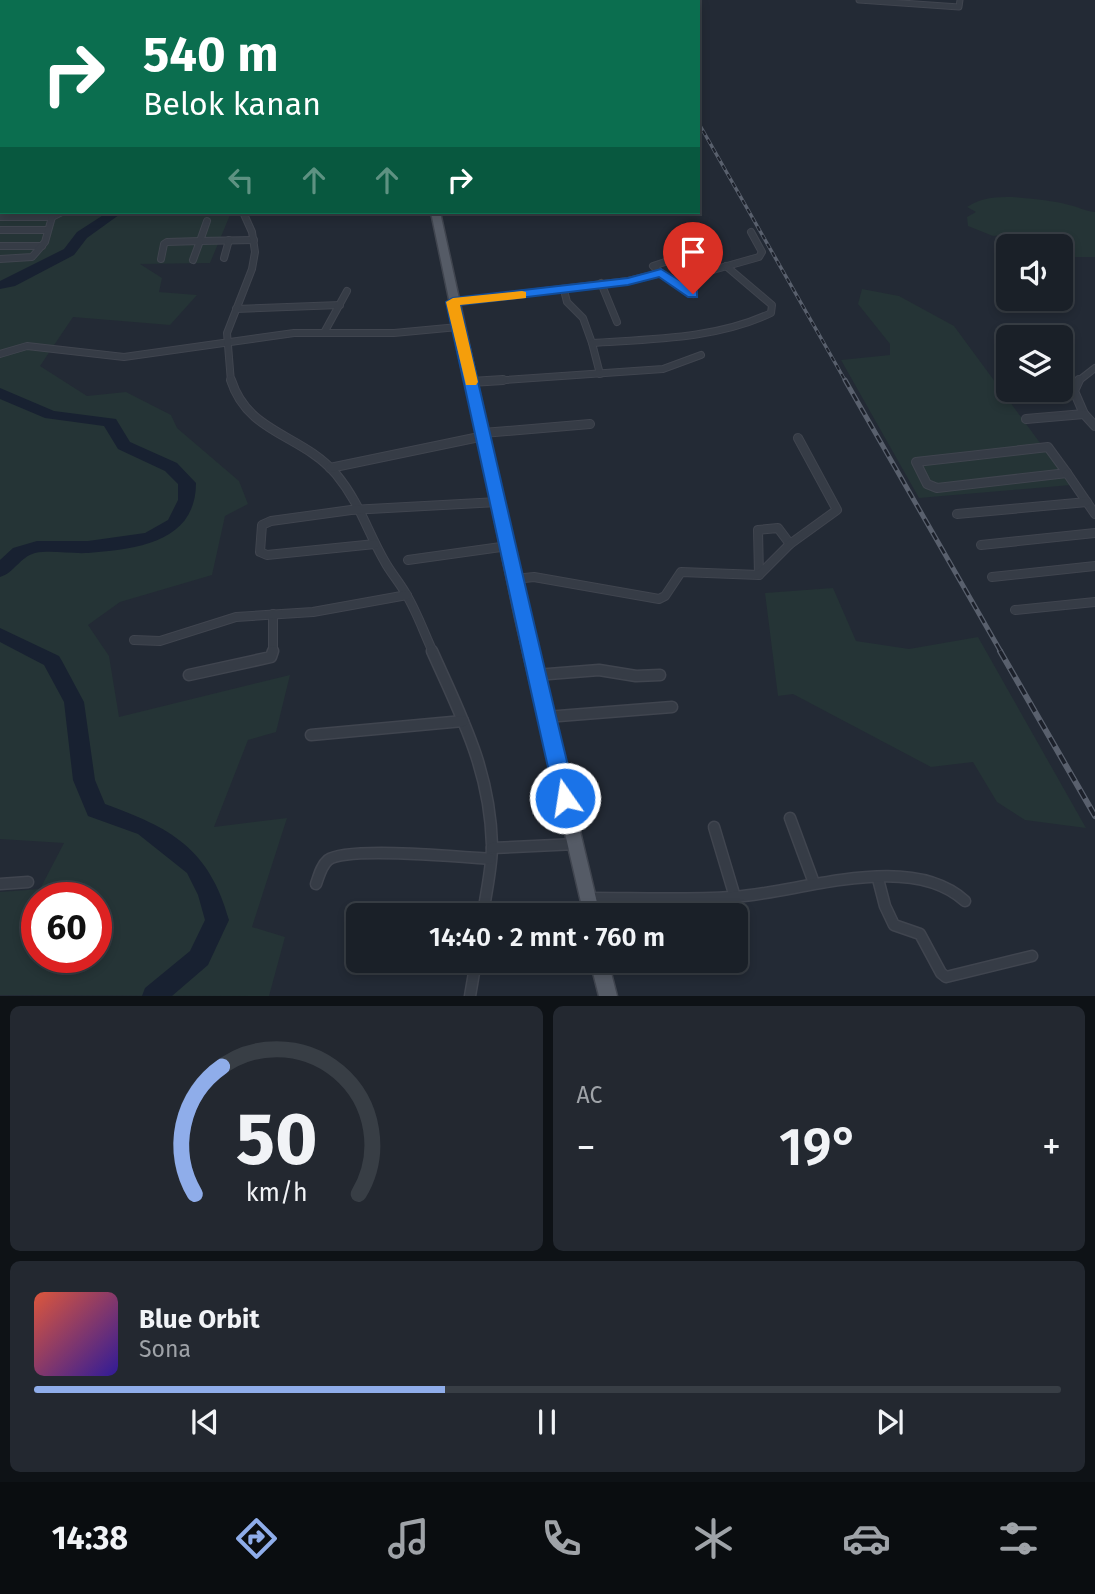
<!DOCTYPE html>
<html lang="id">
<meta charset="utf-8">
<style>
:root{--surface:#1a2028;--page:#232830;--text:#f1f3f6;--muted:#9fa3a8;--line:#383e45;--accent:#8fadea}
body{margin:0;font-family:"Fira Sans",sans-serif;background:var(--page);color:var(--text);height:100vh;display:flex;flex-direction:column;font-size:26px;white-space:nowrap}
*{box-sizing:border-box;margin:0}
p{font-size:23px;color:var(--muted)}
.icon{flex:none;width:38px;height:38px;fill:none;stroke:currentColor;stroke-width:2;stroke-linecap:round;stroke-linejoin:round}
.map{position:relative;height:996px;overflow:hidden}
.panel{display:flex;flex-direction:column;gap:10px;padding:10px;background:#0e1216;flex:1}
.panel>*{flex:none}
.guide{position:absolute;left:0px;top:0px;width:700px;height:214px;box-shadow:0 4px 10px #0003,0 0 0 2px var(--line);background:#0b6e4f;color:#fff;overflow:hidden}
.controls{position:absolute;left:996px;top:234px;display:grid;gap:14px}
.controls a{display:grid;place-items:center;width:77px;height:77px;border-radius:10px;background:var(--surface);box-shadow:0 4px 10px #0003,0 0 0 2px var(--line);font-size:35px}
.speed{position:absolute;left:21px;top:882px;display:flex;gap:14px;font-size:35px;font-weight:700;text-align:center}
.speed>*{display:grid;place-content:center;width:91px;height:91px;border-radius:50%;background:var(--surface);box-shadow:0 4px 10px #0003,0 0 0 2px var(--line);line-height:1}
.speed .limit{border:10px solid #d22;background:#fff;color:#111}
.pin{position:absolute;display:grid;place-items:center;width:60px;height:60px;color:#fff;margin:-72px -30px;border-radius:50% 50% 50% 0;rotate:-45deg;box-shadow:0 0 7px #0007}
.pin .icon{rotate:45deg}
.me{position:absolute;width:77px;margin:-38px;rotate:347deg;stroke-linejoin:round;filter:drop-shadow(0 0 5px #0008)}
.turn{display:flex;align-items:center;gap:24px;height:147px;padding:0 28px;font-size:32px}
.turn .icon{width:91px;height:91px;stroke-width:2.5}
.turn b{display:block;font-size:49px;line-height:60px}
.lanes{display:flex;align-items:center;height:66px;padding:0 28px;background:#0003;justify-content:center;gap:35px;direction:ltr}
.lanes .off{opacity:.35}
.big{font-size:52px;font-weight:600;line-height:1.1}
.panel .widget{flex:1;display:flex;flex-direction:column;justify-content:center;gap:10px;min-width:0;padding:0 24px;border-radius:10px;background:var(--page)}
.panel .dial{align-items:center;gap:0}
.dial svg{height:182px;overflow:visible;fill:none;stroke:var(--line);stroke-width:7;stroke-linecap:round;text-anchor:middle}
.dial text{fill:var(--text);stroke:none}
.song{display:flex;align-items:center;gap:21px}
.cover{width:84px;height:84px;border-radius:10px;background:linear-gradient(135deg,hsl(10 70% 55%),hsl(250 70% 35%))}
.played{height:7px;border-radius:4px;background:linear-gradient(90deg,var(--accent) 40%,var(--line) 40%)}
.keys{display:flex;justify-content:space-around;direction:ltr}
.heat{display:flex;justify-content:space-between;align-items:center;font-size:38px;direction:ltr}
.panel .tiles{flex:1;display:grid;gap:10px;grid-template-columns:1fr 1fr}
.widget:last-child{grid-column:span 2}
.trip{position:absolute;left:346px;top:903px;width:402px;height:70px;border-radius:10px;background:var(--surface);box-shadow:0 4px 10px #0003,0 0 0 2px var(--line);font-weight:600;line-height:70px;text-align:center}
.tab-bar{display:flex;height:112px;justify-content:space-around;align-items:center;background:#0a0d10;color:var(--muted)}
.tab-bar .icon{width:49px;height:49px}
.tab-bar .on{color:var(--accent)}
.tab-bar b{font-size:32px;color:var(--text)}
.map>svg:first-child{display:block}
</style>
<div class="map">
<svg width="1095" height="996" viewBox="0 0 1095 996">
<rect width="100%" height="100%" fill="#232a35"/>
<!-- green -->
<g fill="#253436" fill-rule="evenodd">
<path d="M 0,71 L 2,212 L 274,212 L 230,215 L 210,263 L 140,264 L 162,278 L 159,292 L 197,295 L 170,325 L 73,317 L 40,366 L 87,396 L 126,392 L 171,415 L 177,428 L 239,481 L 248,504 L 225,516 L 212,575 L 120,602 L 88,625 L 109,656 L 119,717 L 290,675 L 276,732 L 248,740 L 214,827 L 287,818 L 252,927 L 285,937 L 269,996 L 0,995 L 0,892 L 40,889 L 64,843 L 0,839 ZM 37,898 L 96,898 L 96,957 L 37,957 Z"/>
<path d="M 1013,197 C 1032,199 1051,200 1069,205 C 1079,207 1084,211 1095,212 L 1095,257 L 1075,257 L 1061,261 L 1060,247 L 1025,247 L 1005,235 L 993,236 L 968,226 L 967,217 L 976,212 L 967,207 C 982,197 996,197 1013,197 Z"/>
<path d="M 862,289 L 899,296 L 954,326 L 1071,485 L 919,498 L 841,360 L 890,355 L 890,344 L 858,304 Z"/>
<path d="M 833,588 L 856,641 L 909,649 L 978,637 L 1086,828 L 1025,820 L 997,802 L 973,762 L 931,767 L 793,694 L 778,696 L 765,593 Z"/>
</g>
<g fill="none" stroke-linecap="round" stroke-linejoin="round">
<!-- river -->
<g fill="#182131" fill-rule="evenodd">
<path d="M 37,0 L 48,0 L 35,2 Z"/>
<rect x="0" y="81" width="2" height="6"/>
<rect x="0" y="183" width="2" height="8"/>
<path d="M 108,212 L 123,212 L 87,238 L 74,255 L 15,286 L 0,289 L 0,281 L 64,249 L 77,232 Z"/>
<path d="M 0,388 L 54,411 L 116,419 L 130,442 L 177,463 L 196,483 C 196,543 136,549 88,553 C 71,554 52,550 35,553 C 20,557 14,573 0,577 L 0,560 L 13,548 L 37,541 L 88,541 L 145,533 L 168,520 L 178,500 L 178,484 L 165,471 L 118,449 L 104,426 L 45,418 L 0,399 Z"/>
<path d="M 0,628 L 59,656 L 62,661 L 84,702 L 95,780 L 105,804 C 171,828 209,848 229,920 L 208,965 L 172,996 L 142,996 L 145,988 L 190,951 L 205,920 L 198,895 L 187,873 L 138,834 L 88,816 L 73,780 L 64,702 L 44,665 L 0,642 Z"/>
</g>
<defs>
<g id="minor-far3">
<path d="M 859,0 L 959,7 L 960,0"/>
<path d="M 131,2 L 133,0"/>
<path d="M 243,2 L 245,0"/>
<path d="M 0,3 L 3,0"/>
</g>
<g id="minor-far2">
<path d="M 0,217 L 52,217 L 62,212"/>
<path d="M 207,221 L 200,241 L 254,240"/>
<path d="M 0,230 L 47,230"/>
<path d="M 0,246 L 42,246"/>
<path d="M 224,258 L 229,240"/>
<path d="M 0,259 L 32,257 L 45,242 L 52,217"/>
<path d="M 161,259 L 164,244 L 167,242 L 200,241 L 193,260"/>
<path d="M 661,273 L 653,266 L 668,261"/>
<path d="M 674,281 L 759,257 L 762,252 L 751,232"/>
<path d="M 601,283 L 617,322"/>
<path d="M 564,290 L 567,302 L 583,318 L 592,343"/>
<path d="M 453,302 L 628,281 L 661,273 L 693,294"/>
<path d="M 236,309 L 340,305"/>
<path d="M 325,331 L 347,291"/>
<path d="M 0,354 L 27,346 L 124,357 L 294,333 L 394,333 L 458,327"/>
<path d="M 600,374 L 592,343 C 651,339 717,339 771,313 L 772,305 L 726,266"/>
<path d="M 231,382 L 227,333 L 252,269 L 255,252 L 252,232 L 243,212"/>
<path d="M 477,382 L 663,369 L 701,355"/>
<path d="M 1077,382 L 1095,368"/>
</g>
<g id="minor-far1">
<path d="M 231,380 C 248,434 302,434 336,474 C 360,503 367,531 385,562 C 391,573 400,583 406,594 C 417,612 424,633 433,652"/>
<path d="M 1079,380 L 1074,391 L 1084,414"/>
<path d="M 471,382 L 503,380"/>
<path d="M 1026,419 L 1084,414 L 1095,426"/>
<path d="M 483,433 L 590,424"/>
<path d="M 1048,447 L 1067,473 L 937,488 L 927,484 L 916,462 Z"/>
<path d="M 330,468 L 484,436"/>
<path d="M 1067,473 L 1095,514"/>
<path d="M 957,514 L 1087,502"/>
<path d="M 375,544 L 267,555 L 260,552 L 262,525 L 271,521 L 351,510 L 498,502"/>
<path d="M 981,545 L 1095,533"/>
<path d="M 408,560 L 508,546"/>
<path d="M 759,575 L 758,530 L 778,528 L 790,544"/>
<path d="M 992,577 L 1095,566"/>
<path d="M 515,579 L 534,577 L 659,599 L 665,596 L 681,572 L 759,575 L 790,544 L 837,510 L 798,438"/>
<path d="M 1015,610 L 1095,602"/>
<path d="M 273,614 L 273,652"/>
<path d="M 134,640 L 160,641 L 236,617 L 313,612 L 407,595"/>
</g>
<g id="minor">
<path d="M 432,651 C 462,718 490,770 492,845 C 492,868 486,892 483,915"/>
<path d="M 189,675 L 271,657 L 273,651"/>
<path d="M 536,675 L 599,670 L 636,676 L 660,675"/>
<path d="M 546,717 L 672,707"/>
<path d="M 311,735 L 463,721"/>
<path d="M 790,818 L 814,883"/>
<path d="M 714,827 L 735,897"/>
<path d="M 492,848 L 576,844"/>
<path d="M 878,879 L 885,906 L 894,925 L 920,934 L 941,973 L 946,977 L 1032,956"/>
<path d="M 0,884 L 28,882"/>
<path d="M 316,884 C 319,876 321,866 328,860 C 347,846 462,857 490,859"/>
<path d="M 589,898 C 637,898 685,900 733,897 C 800,893 909,850 965,901"/>
<path d="M 470,996 L 476,961"/>
</g>
<g id="primary">
<path d="M 407,0 L 413,0 L 414,2 L 407,2 Z"/>
<path d="M 431,212 L 440,212 L 529,618 L 600,915 L 584,915 L 515,618 Z"/>
<path d="M 590,961 L 608,961 L 617,996 L 599,996 Z"/>
</g>
</defs>
<!-- minor-far3 casing -->
<use href="#minor-far3" stroke="#40454f" stroke-width="7"/>
<!-- minor-far2 casing -->
<use href="#minor-far2" stroke="#40454f" stroke-width="8"/>
<!-- minor-far1 casing -->
<use href="#minor-far1" stroke="#40454f" stroke-width="10"/>
<!-- minor casing -->
<use href="#minor" stroke="#40454f" stroke-width="13"/>
<!-- primary casing -->
<use href="#primary" stroke="#40454f" stroke-width="3"/>
<!-- minor-far3 -->
<use href="#minor-far3" stroke="#363c46" stroke-width="5"/>
<!-- minor-far2 -->
<use href="#minor-far2" stroke="#363c46" stroke-width="6"/>
<!-- minor-far1 -->
<use href="#minor-far1" stroke="#363c46" stroke-width="8"/>
<!-- minor -->
<use href="#minor" stroke="#363c46" stroke-width="10"/>
<!-- primary -->
<use href="#primary" fill="#555b66" fill-rule="evenodd"/>
<defs>
<path id="rail-far2" d="M 698,122 L 846,382"/>
<path id="rail-far1" d="M 845,380 L 1001,652"/>
<path id="rail" d="M 1000,651 L 1095,816"/>
</defs>
<!-- rail-far2 casing -->
<use href="#rail-far2" stroke="#59606d" stroke-width="3.5"/>
<!-- rail-far1 casing -->
<use href="#rail-far1" stroke="#59606d" stroke-width="5"/>
<!-- rail casing -->
<use href="#rail" stroke="#59606d" stroke-width="6"/>
<!-- rail-far2 -->
<use href="#rail-far2" stroke="#1c212b" stroke-width="2" stroke-dasharray="5" stroke-linecap="butt"/>
<!-- rail-far1 -->
<use href="#rail-far1" stroke="#1c212b" stroke-width="2.5" stroke-dasharray="8" stroke-linecap="butt"/>
<!-- rail -->
<use href="#rail" stroke="#1c212b" stroke-width="3.5" stroke-dasharray="10" stroke-linecap="butt"/>
</g>
<!-- route -->
<path fill="#1a73e8" stroke="#114b97" stroke-width="2" d="M 661,269 L 697,291 L 697,297 L 688,297 L 659,277 L 628,285 L 460,305 C 499,469 535,634 576,798 L 573,803 L 565,805 L 558,803 L 555,798 C 517,633 483,467 446,302 L 453,298 L 628,278 Z"/>
<!-- slow -->
<path fill="#f59e0b" d="M 522,291 L 526,292 L 526,298 L 460,305 L 478,382 L 476,385 L 466,385 L 446,302 L 453,298 Z"/>
</svg>
<div class="controls">
<a><svg class="icon" aria-label="sound" viewBox="0 0 24 24"><path d="M4 9h4l5-4v14l-5-4H4zM17 9q2 3 0 6"/></svg></a>
<a><svg class="icon" aria-label="layers" viewBox="0 0 24 24"><path d="M12 4l9 5-9 5-9-5zM3 14l9 5 9-5"/></svg></a>
</div>
<div class="speed"><div class="limit">60</div></div>
<div class="pin" style="left:693px;top:294px;background:#d93025"><svg class="icon" aria-label="arrive" viewBox="0 0 24 24"><path d="M6 21V4h12l-3 4 3 4H6"/></svg></div>
<svg class="me" style="left:565px;top:798px" viewBox="-20 -20 40 40"><circle r="17" fill="#1a73e8" stroke="#fff" stroke-width="3"/><path d="M0-11L8 9 0 5-8 9z" fill="#fff"/></svg>
<div class="trip">14:40 · 2 mnt · 760 m</div>
<div class="guide">
<div class="turn"><svg class="icon" aria-label="right" viewBox="0 0 24 24"><path d="M7 20v-9h11M14 6l5 5-5 5"/></svg><div><b>540 m</b>Belok kanan</div></div>
<div class="lanes"><svg class="icon off" aria-label="left" viewBox="0 0 24 24"><path d="M17 20v-9H6M10 6l-5 5 5 5"/></svg><svg class="icon off" aria-label="ahead" viewBox="0 0 24 24"><path d="M12 20V5M6 11l6-6 6 6"/></svg><svg class="icon off" aria-label="ahead" viewBox="0 0 24 24"><path d="M12 20V5M6 11l6-6 6 6"/></svg><svg class="icon" aria-label="right" viewBox="0 0 24 24"><path d="M7 20v-9h11M14 6l5 5-5 5"/></svg></div>
</div>
</div>
<section class="panel">
<div class="tiles">
<div class="widget dial"><svg viewBox="0 0 100 80">
<path d="M14 69A42 42 0 1 1 86 69"/>
<path d="M14 69A42 42 0 0 1 26 13" stroke="#8fadea"/>
<text x="50" y="56" font-size="32" font-weight="700">50</text>
<text x="50" y="72" font-size="11">km/h</text>
</svg></div>
<div class="widget"><p>AC</p>
<div class="heat"><a>−</a><b class="big">19°</b><a>+</a></div>
</div>
<div class="widget">
<div class="song"><i class="cover"></i><div><b>Blue Orbit</b><p>Sona</p></div></div>
<div class="played"></div>
<div class="keys"><svg class="icon" aria-label="previous" viewBox="0 0 24 24"><path d="M18 5L8 12l10 7zM5 5v14"/></svg><svg class="icon" aria-label="pause" viewBox="0 0 24 24"><path d="M8 5v14M16 5v14"/></svg><svg class="icon" aria-label="next" viewBox="0 0 24 24"><path d="M6 5l10 7-10 7zM19 5v14"/></svg></div>
</div>
</div>
</section>
<nav class="tab-bar">
<b>14:38</b>
<svg class="icon on" aria-label="directions" viewBox="0 0 24 24"><path d="M12 3l9 9-9 9-9-9zM9 14v-3h6M13 9l2 2-2 2"/></svg>
<svg class="icon" aria-label="music" viewBox="0 0 24 24"><path d="M9 18V5l10-2v13"/><circle cx="6" cy="18" r="3"/><circle cx="16" cy="16" r="3"/></svg>
<svg class="icon" aria-label="phone" viewBox="0 0 24 24"><path d="M5 4h4l2 5-3 2q2 4 5 5l2-3 5 2v4C11 20 4 13 5 4z"/></svg>
<svg class="icon" aria-label="climate" viewBox="0 0 24 24"><path d="M12 3v18M4 7l16 10M4 17L20 7"/></svg>
<svg class="icon" aria-label="car" viewBox="0 0 24 24"><path d="M5 17H2v-5l4-1 3-4h7l3 4 3 1v5h-3M9 17h6M6 11h13"/><circle cx="7" cy="17" r="2"/><circle cx="17" cy="17" r="2"/></svg>
<svg class="icon" aria-label="filters" viewBox="0 0 24 24"><path d="M4 7h16M4 17h16"/><circle cx="9" cy="7" r="2"/><circle cx="15" cy="17" r="2"/></svg>
</nav>
